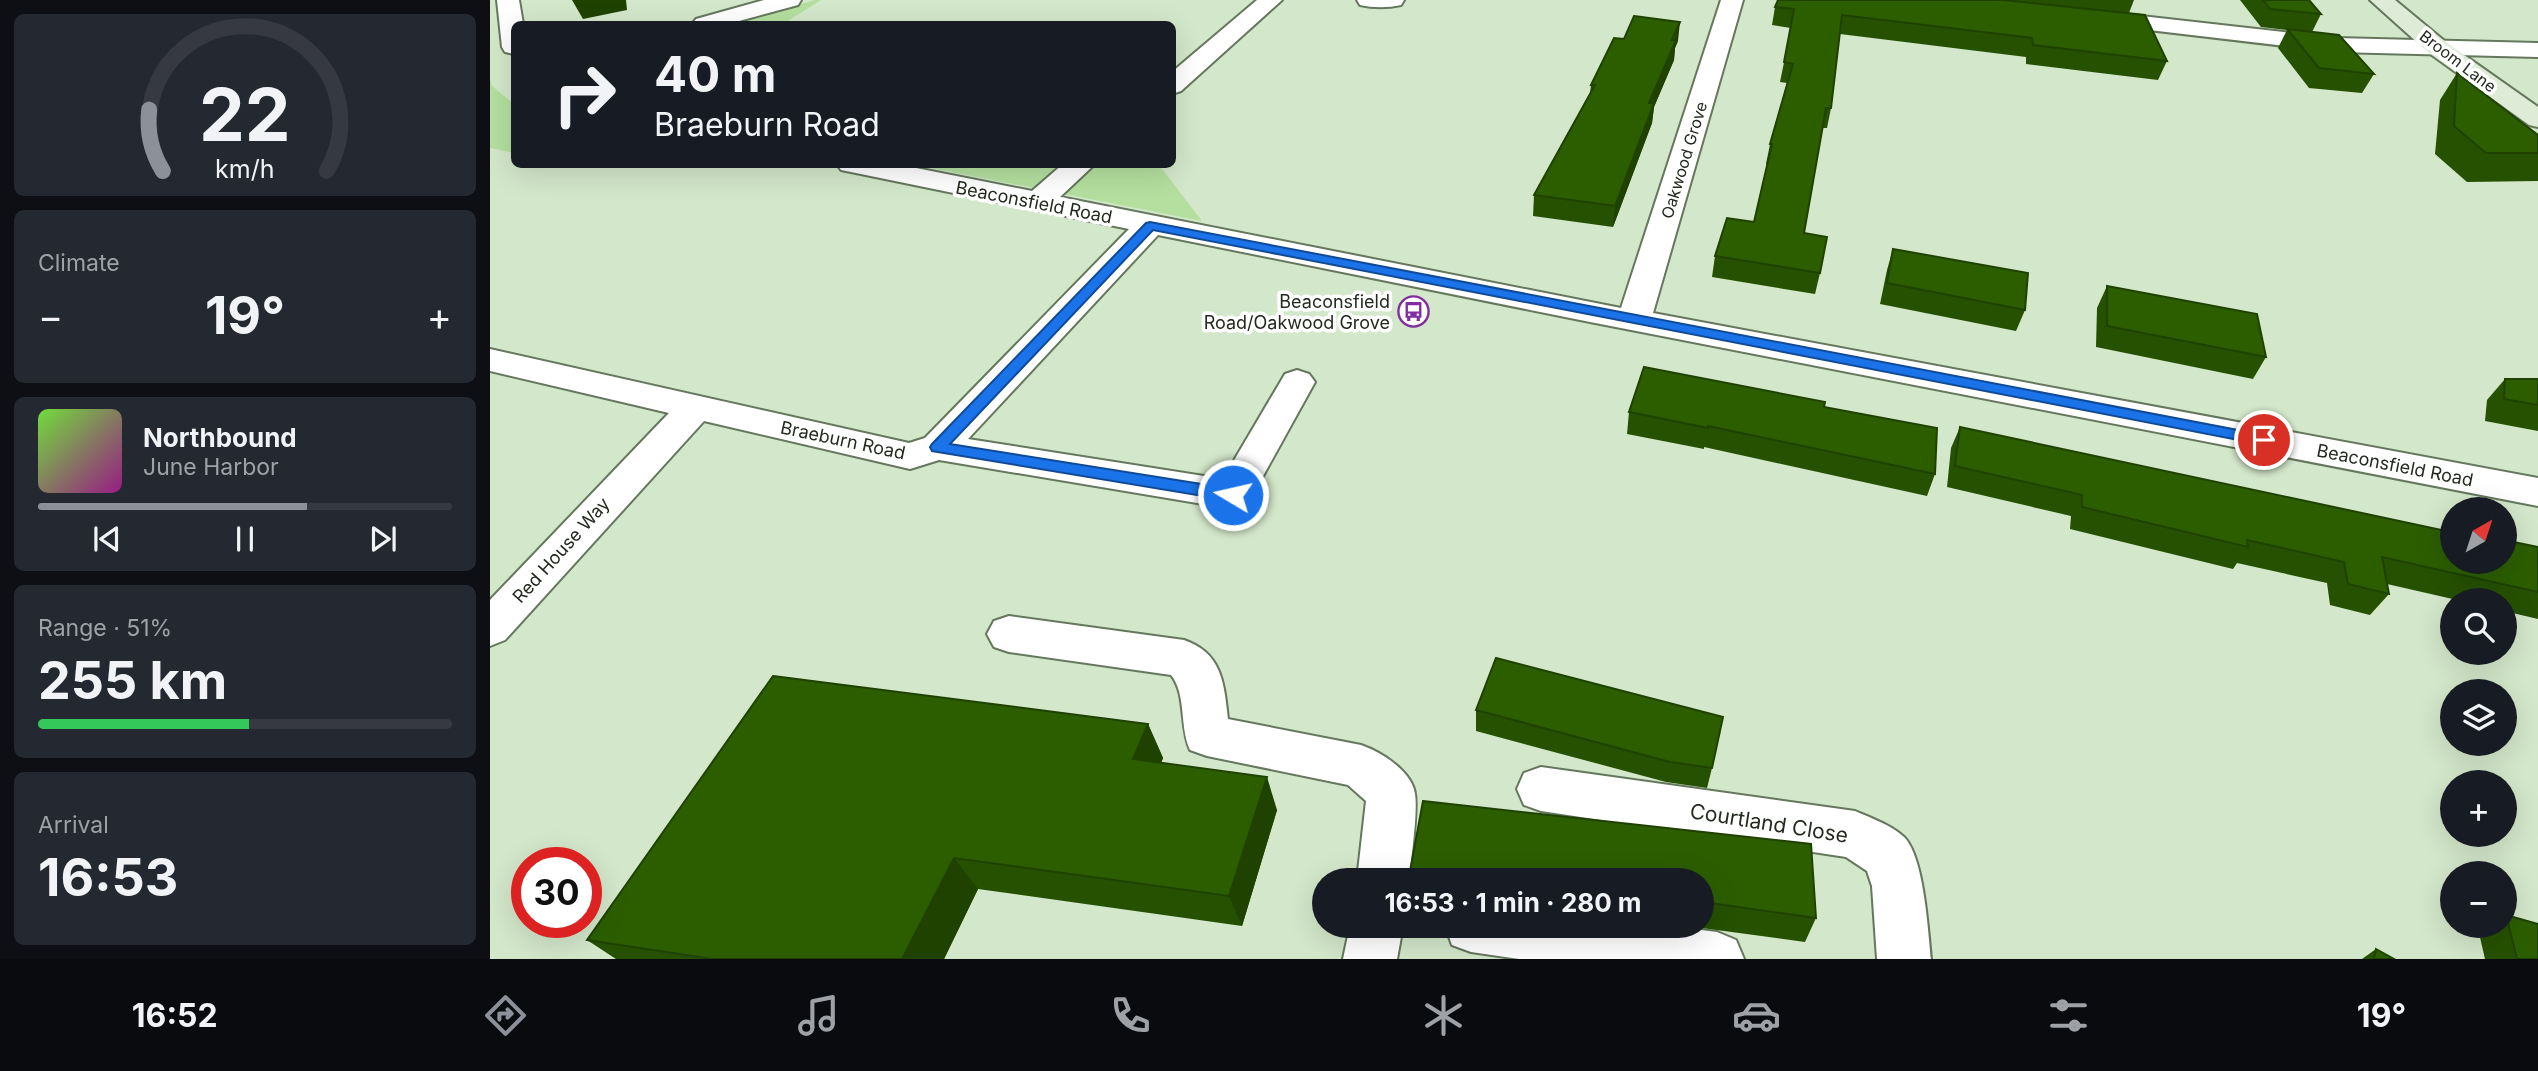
<!DOCTYPE html>
<meta charset="utf-8">
<style>
:root{--surface:#171b24;--page:#242831;--text:#f1f3f6;--muted:#9ea1a6;--line:#363941;--accent:#8c9099}
body{margin:0;font-family:Inter,sans-serif;background:var(--page);color:var(--text);height:100vh;display:flex;flex-direction:column;font-size:26px;white-space:nowrap}
*{box-sizing:border-box;margin:0}
p{font-size:23px;color:var(--muted)}
.icon{flex:none;width:38px;height:38px;fill:none;stroke:currentColor;stroke-width:2;stroke-linecap:round;stroke-linejoin:round}
.map{position:relative;flex:1;overflow:hidden}
.details{display:flex;flex-direction:column;gap:14px;padding:14px;background:#0d0f14;width:490px}
.details>*{flex:none}
.hud{position:absolute;left:21px;top:21px;width:665px;height:147px;border-radius:10px;box-shadow:0 7px 28px #0002;background:#171b24;color:var(--text);overflow:hidden}
.needle{width:46px;rotate:39deg}
.fabs{position:absolute;left:1950px;top:497px;display:grid;gap:14px}
.fabs a{display:grid;place-items:center;width:77px;height:77px;border-radius:50%;background:var(--surface);box-shadow:0 7px 28px #0002;font-size:35px}
.speed{position:absolute;left:21px;top:847px;display:flex;gap:14px;font-size:35px;font-weight:700;text-align:center}
.speed>*{display:grid;place-content:center;width:91px;height:91px;border-radius:50%;background:var(--surface);box-shadow:0 7px 28px #0002;line-height:1}
.speed .limit{border:10px solid #d22;background:#fff;color:#111}
.pin{position:absolute;display:grid;place-items:center;width:60px;height:60px;color:#fff;margin:-30px;border:4px solid #fff;border-radius:50%;box-shadow:0 2px 7px #0007}
.me{position:absolute;width:77px;margin:-38px;rotate:279deg;stroke-linejoin:round;filter:drop-shadow(0 0 5px #0008)}
.turn{display:flex;align-items:center;gap:24px;height:147px;padding:0 28px;font-size:32px}
.turn .icon{width:91px;height:91px;stroke-width:2.5}
.turn b{display:block;font-size:49px;line-height:60px}
.big{font-size:52px;font-weight:700;line-height:1.1}
.details .tile{flex:1;display:flex;flex-direction:column;justify-content:center;gap:10px;min-width:0;padding:0 24px;border-radius:10px;background:var(--page)}
.details .dial{align-items:center;gap:0}
.dial svg{height:182px;overflow:visible;fill:none;stroke:var(--line);stroke-width:7;stroke-linecap:round;text-anchor:middle}
.dial text{fill:var(--text);stroke:none}
.song{display:flex;align-items:center;gap:21px}
.cover{width:84px;height:84px;border-radius:10px;background:linear-gradient(135deg,hsl(100 70% 55%),hsl(310 70% 35%))}
.played{height:7px;border-radius:4px;background:linear-gradient(90deg,var(--accent) 65%,var(--line) 65%)}
.keys{display:flex;justify-content:space-around;direction:ltr}
.heat{display:flex;justify-content:space-between;align-items:center;font-size:38px;direction:ltr}
.charge{height:10px;border-radius:5px;background:linear-gradient(90deg,#34c759 51%,var(--line) 0)}
.trip{position:absolute;left:822px;top:868px;width:402px;height:70px;border-radius:35px;background:var(--surface);box-shadow:0 7px 28px #0002;font-weight:700;line-height:70px;text-align:center}
.dock{display:flex;height:112px;justify-content:space-around;align-items:center;background:#090b0e;color:var(--muted)}
.dock .icon{width:49px;height:49px}
.dock .selected{color:var(--accent)}
.dock b{font-size:32px;color:var(--text)}
main{display:flex;flex:1;min-height:0}
.map>svg:first-child{display:block}
</style>
<main>
<section class="details">
<div class="tile dial"><svg viewBox="0 0 100 80">
<path d="M14 69A42 42 0 1 1 86 69"/>
<path d="M14 69A42 42 0 0 1 8 42" stroke="#8c9099"/>
<text x="50" y="56" font-size="32" font-weight="700">22</text>
<text x="50" y="72" font-size="11">km/h</text>
</svg></div>
<div class="tile"><p>Climate</p>
<div class="heat"><a>−</a><b class="big">19°</b><a>+</a></div>
</div>
<div class="tile">
<div class="song"><i class="cover"></i><div><b>Northbound</b><p>June Harbor</p></div></div>
<div class="played"></div>
<div class="keys"><svg class="icon" aria-label="previous" viewBox="0 0 24 24"><path d="M18 5L8 12l10 7zM5 5v14"/></svg><svg class="icon" aria-label="pause" viewBox="0 0 24 24"><path d="M8 5v14M16 5v14"/></svg><svg class="icon" aria-label="next" viewBox="0 0 24 24"><path d="M6 5l10 7-10 7zM19 5v14"/></svg></div>
</div>
<div class="tile"><p>Range · 51%</p><b class="big">255 km</b><div class="charge"></div></div>
<div class="tile"><p>Arrival</p><b class="big">16:53</b></div>
</section>
<div class="map">
<svg width="2048" height="959" viewBox="0 0 2048 959">
<rect width="100%" height="100%" fill="#d3e7ca"/>
<!-- green -->
<g fill="#b4df9f">
<path d="M 325,0 L 331,0 L 293,24 L 243,24 Z"/>
<path d="M 0,79 L 2,86 L 24,104 L 24,153 L 0,148 Z"/>
<path d="M 426,165 L 669,165 L 712,221 Z"/>
</g>
<g fill="none" stroke-linecap="round" stroke-linejoin="round">
<defs>
<g id="minor">
<path d="M 7,0 L 29,0 L 33,24 L 24,24 L 24,54 L 15,52 L 12,47 Z"/>
<path d="M 274,0 L 311,0 L 308,5 L 238,24 L 202,24 L 206,19 Z"/>
<path d="M 767,0 L 792,0 L 691,91 L 682,94 L 682,72 Z"/>
<path d="M 867,0 L 914,0 L 911,5 C 898,8 883,8 870,5 Z"/>
<path d="M 1231,0 L 1253,0 L 1163,313 L 2048,478 L 2048,506 L 1100,322 L 668,235 L 478,439 L 733,479 L 795,374 L 807,370 L 819,374 L 825,382 L 757,505 L 743,509 L 449,460 L 420,469 L 214,421 L 15,640 L 0,646 L 0,600 L 179,413 L 0,371 L 0,349 L 419,443 L 435,438 L 639,229 L 361,172 L 351,170 L 347,164 L 406,164 L 542,191 L 573,164 L 605,164 L 570,197 L 1131,308 Z"/>
<path d="M 1607,11 L 1846,38 L 2048,43 L 2048,57 L 1846,52 L 1599,23 L 1595,18 L 1599,13 Z"/>
<path d="M 519,616 L 694,640 C 732,653 734,683 738,719 L 871,745 C 891,752 922,771 925,794 C 928,812 921,859 919,880 L 867,880 L 876,801 L 858,785 L 717,756 L 700,750 C 689,726 697,695 681,675 L 519,652 L 504,647 L 497,634 L 504,621 Z"/>
<path d="M 1051,767 L 1365,811 C 1381,818 1401,825 1414,837 C 1434,857 1438,930 1441,959 L 1387,959 L 1382,886 L 1377,871 L 1356,857 L 1051,811 L 1034,805 L 1027,789 L 1034,773 Z"/>
<path d="M 860,926 L 913,926 L 907,959 L 853,959 Z"/>
<path d="M 955,926 L 1180,926 L 1227,932 L 1246,940 L 1254,959 L 1029,959 L 981,952 L 962,945 Z"/>
</g>
<path id="secondary" d="M 1880,0 L 1905,0 L 1957,43 L 2048,107 L 2048,127 L 2039,125 L 1939,53 Z"/>
</defs>
<!-- minor casing -->
<use href="#minor" stroke="#65775d" stroke-width="4"/>
<!-- secondary casing -->
<use href="#secondary" stroke="#65775d" stroke-width="4"/>
<!-- minor -->
<use href="#minor" fill="#fff" fill-rule="evenodd"/>
<!-- secondary -->
<use href="#secondary" fill="#deecd7" fill-rule="evenodd"/>
</g>
<!-- wall -->
<g fill="#265100">
<path d="M 1288,0 L 1644,0 L 1639,13 L 1677,61 L 1668,80 L 1536,64 L 1536,57 L 1350,34 L 1341,108 L 1337,128 L 1332,128 L 1314,233 L 1330,273 L 1325,294 L 1222,277 L 1225,256 L 1264,222 L 1277,164 L 1276,164 L 1280,144 L 1297,83 L 1290,82 L 1301,28 L 1282,25 L 1285,7 Z"/>
<path d="M 1750,0 L 1819,0 L 1831,14 L 1822,32 L 1884,74 L 1872,93 L 1819,88 L 1788,48 L 1797,30 L 1771,27 Z"/>
<path d="M 1188,41 L 1185,48 L 1184,60 L 1164,107 L 1162,123 L 1123,227 L 1043,216 L 1044,195 L 1100,93 L 1101,85 Z"/>
<path d="M 1967,73 L 2048,135 L 2048,181 L 1977,182 L 1945,154 L 1950,100 Z"/>
<path d="M 1403,249 L 1535,310 L 1526,331 L 1390,304 L 1397,270 Z"/>
<path d="M 1617,286 L 1776,357 L 1763,379 L 1606,347 L 1607,308 Z"/>
<path d="M 2015,379 L 2048,379 L 2048,431 L 1995,421 L 1997,400 Z"/>
<path d="M 1334,407 L 1445,474 L 1437,496 L 1214,447 L 1214,449 L 1137,434 L 1139,412 Z"/>
<path d="M 1470,427 L 1952,530 L 1955,527 L 2048,547 L 2048,619 L 2014,611 L 2014,600 L 1967,600 L 1897,584 L 1899,594 L 1880,615 L 1840,605 L 1837,583 L 1747,563 L 1743,569 L 1580,529 L 1581,516 L 1457,487 L 1461,448 Z"/>
<path d="M 986,710 L 1222,768 L 1217,788 L 1176,782 L 986,731 Z"/>
<path d="M 658,724 L 673,758 L 671,763 L 787,810 L 752,926 L 488,889 L 454,959 L 126,959 L 97,940 Z"/>
<path d="M 933,801 L 1321,844 L 1326,918 L 1315,942 L 1197,926 L 1213,926 L 1213,880 L 921,880 L 920,871 Z"/>
<path d="M 2016,915 L 2048,959 L 1995,959 L 1989,933 L 1999,926 L 2014,926 L 2014,916 Z"/>
<path d="M 1886,949 L 1904,959 L 1872,959 Z"/>
</g>
<!-- shaded-wall -->
<g fill="#1f4200">
<path d="M 82,0 L 136,0 L 137,10 L 93,19 Z"/>
<path d="M 1190,22 L 1188,41 L 1185,48 L 1184,60 L 1164,107 L 1162,123 L 1123,227 L 1125,206 L 1159,103 Z"/>
<path d="M 658,724 L 673,758 L 659,793 L 643,759 Z"/>
<path d="M 777,777 L 787,810 L 752,926 L 739,896 Z"/>
<path d="M 464,858 L 488,889 L 454,959 L 412,959 Z"/>
</g>
<!-- building -->
<g fill="#2c5e00" stroke="#1f4200" stroke-width="2">
<path d="M 1288,0 L 1514,0 L 1655,15 L 1677,61 L 1543,45 L 1542,38 L 1352,15 L 1341,108 L 1336,108 L 1314,233 L 1337,237 L 1330,273 L 1225,256 L 1237,218 L 1264,222 L 1282,144 L 1280,144 L 1303,64 L 1294,62 L 1304,9 L 1285,7 Z"/>
<path d="M 1773,0 L 1819,0 L 1831,14 L 1780,9 Z"/>
<path d="M 1144,16 L 1190,22 L 1182,40 L 1186,40 L 1159,103 L 1164,103 L 1125,206 L 1044,195 L 1105,85 L 1101,85 L 1124,38 L 1134,39 Z"/>
<path d="M 1797,29 L 1849,35 L 1884,74 L 1829,68 Z"/>
<path d="M 1967,73 L 2048,135 L 2048,153 L 1996,153 L 1964,126 Z"/>
<path d="M 1403,249 L 1538,273 L 1535,310 L 1397,283 Z"/>
<path d="M 1617,286 L 1767,314 L 1776,357 L 1617,326 Z"/>
<path d="M 1154,367 L 1335,402 L 1334,407 L 1447,428 L 1445,474 L 1218,426 L 1218,428 L 1139,412 Z"/>
<path d="M 2015,379 L 2048,379 L 2048,405 L 2014,399 Z"/>
<path d="M 1470,427 L 1956,531 L 1955,527 L 1962,529 L 1962,562 L 2014,562 L 2014,540 L 2048,547 L 2048,592 L 1892,557 L 1899,594 L 1858,584 L 1854,562 L 1757,540 L 1758,547 L 1592,507 L 1592,495 L 1465,466 Z"/>
<path d="M 1006,658 L 1233,717 L 1222,768 L 1180,762 L 986,710 Z"/>
<path d="M 283,676 L 658,724 L 643,759 L 777,777 L 739,896 L 464,858 L 412,959 L 222,959 L 97,940 Z"/>
<path d="M 933,801 L 1321,844 L 1326,918 L 1213,902 L 1213,880 L 1002,880 L 920,871 Z"/>
<path d="M 2016,915 L 2048,924 L 2048,959 L 2027,959 Z"/>
<path d="M 1886,949 L 1904,959 L 1884,959 Z"/>
</g>
<!-- route -->
<path fill="#1a73e8" stroke="#114b97" stroke-width="2" d="M 660,222 L 1774,435 L 1782,440 L 1774,445 L 663,230 L 460,444 L 743,489 L 749,491 L 751,495 L 749,499 L 743,501 L 442,451 L 440,447 L 442,444 L 656,223 Z"/>
<!-- icons -->
<defs>
<symbol id="bus-ring" viewBox="-11 -11 22 22"><circle r="9.5" fill="#fff" stroke="#812f9e" stroke-width="1.5"/><path d="M-5-6H5V4H4V6H2V4H-2V6H-4V4H-5ZM-3.5-4V0h7V-4ZM-3.5 1.2v1.5H-2V1.2ZM2 1.2v1.5H3.5V1.2Z" fill="#812f9e"/></symbol>
</defs>
<g fill-rule="evenodd">
<use href="#bus-ring" x="906" y="294" width="35" height="35"/>
</g>
<g text-anchor="middle" dominant-baseline="central" stroke-width="7" stroke-linejoin="round" paint-order="stroke">
<!-- far-street labels -->
<g font-size="16" fill="#232a1f" stroke="#fff">
<text transform="translate(1968 61) rotate(37)">Broom Lane</text>
<text transform="translate(1194 160) rotate(-73)">Oakwood Grove</text>
</g>
<!-- street labels -->
<g font-size="18" fill="#232a1f" stroke="#fff">
<text transform="translate(544 202) rotate(11)">Beaconsfield Road</text>
<text transform="translate(353 440) rotate(12)">Braeburn Road</text>
<text transform="translate(1905 465) rotate(11)">Beaconsfield Road</text>
<text transform="translate(71 550) rotate(-48)">Red House Way</text>
</g>
<!-- poi labels -->
<g font-size="18" fill="#232a1f" stroke="#fff" text-anchor="end">
<text x="900" y="301">Beaconsfield<tspan x="900" dy="21">Road/Oakwood Grove</tspan></text>
</g>
<!-- near-street labels -->
<g font-size="21" fill="#232a1f" stroke="#fff">
<text transform="translate(1279 823) rotate(9)">Courtland Close</text>
</g>
</g>
</svg>
<div class="fabs">
<a><svg class="needle" viewBox="-14 -14 28 28"><path d="M0-13l5 13h-10z" fill="#e53935"/><path d="M0 13l5-13h-10z" fill="#9ea1a6"/></svg></a>
<a><svg class="icon" aria-label="search" viewBox="0 0 24 24"><circle cx="10" cy="10" r="6"/><path d="M15 15l6 6"/></svg></a>
<a><svg class="icon" aria-label="layers" viewBox="0 0 24 24"><path d="M12 4l9 5-9 5-9-5zM3 14l9 5 9-5"/></svg></a>
<a>+</a>
<a>−</a>
</div>
<div class="speed"><div class="limit">30</div></div>
<div class="pin" style="left:1774px;top:440px;background:#d93025"><svg class="icon" aria-label="arrive" viewBox="0 0 24 24"><path d="M6 21V4h12l-3 4 3 4H6"/></svg></div>
<svg class="me" style="left:743px;top:495px" viewBox="-20 -20 40 40"><circle r="17" fill="#1a73e8" stroke="#fff" stroke-width="3"/><path d="M0-11L8 9 0 5-8 9z" fill="#fff"/></svg>
<div class="trip">16:53 · 1 min · 280 m</div>
<div class="hud">
<div class="turn"><svg class="icon" aria-label="right" viewBox="0 0 24 24"><path d="M7 20v-9h11M14 6l5 5-5 5"/></svg><div><b>40 m</b>Braeburn Road</div></div>
</div>
</div>
</main>
<nav class="dock">
<b>16:52</b>
<svg class="icon selected" aria-label="directions" viewBox="0 0 24 24"><path d="M12 3l9 9-9 9-9-9zM9 14v-3h6M13 9l2 2-2 2"/></svg>
<svg class="icon" aria-label="music" viewBox="0 0 24 24"><path d="M9 18V5l10-2v13"/><circle cx="6" cy="18" r="3"/><circle cx="16" cy="16" r="3"/></svg>
<svg class="icon" aria-label="phone" viewBox="0 0 24 24"><path d="M5 4h4l2 5-3 2q2 4 5 5l2-3 5 2v4C11 20 4 13 5 4z"/></svg>
<svg class="icon" aria-label="climate" viewBox="0 0 24 24"><path d="M12 3v18M4 7l16 10M4 17L20 7"/></svg>
<svg class="icon" aria-label="car" viewBox="0 0 24 24"><path d="M5 17H2v-5l4-1 3-4h7l3 4 3 1v5h-3M9 17h6M6 11h13"/><circle cx="7" cy="17" r="2"/><circle cx="17" cy="17" r="2"/></svg>
<svg class="icon" aria-label="filters" viewBox="0 0 24 24"><path d="M4 7h16M4 17h16"/><circle cx="9" cy="7" r="2"/><circle cx="15" cy="17" r="2"/></svg>
<b>19°</b>
</nav>
